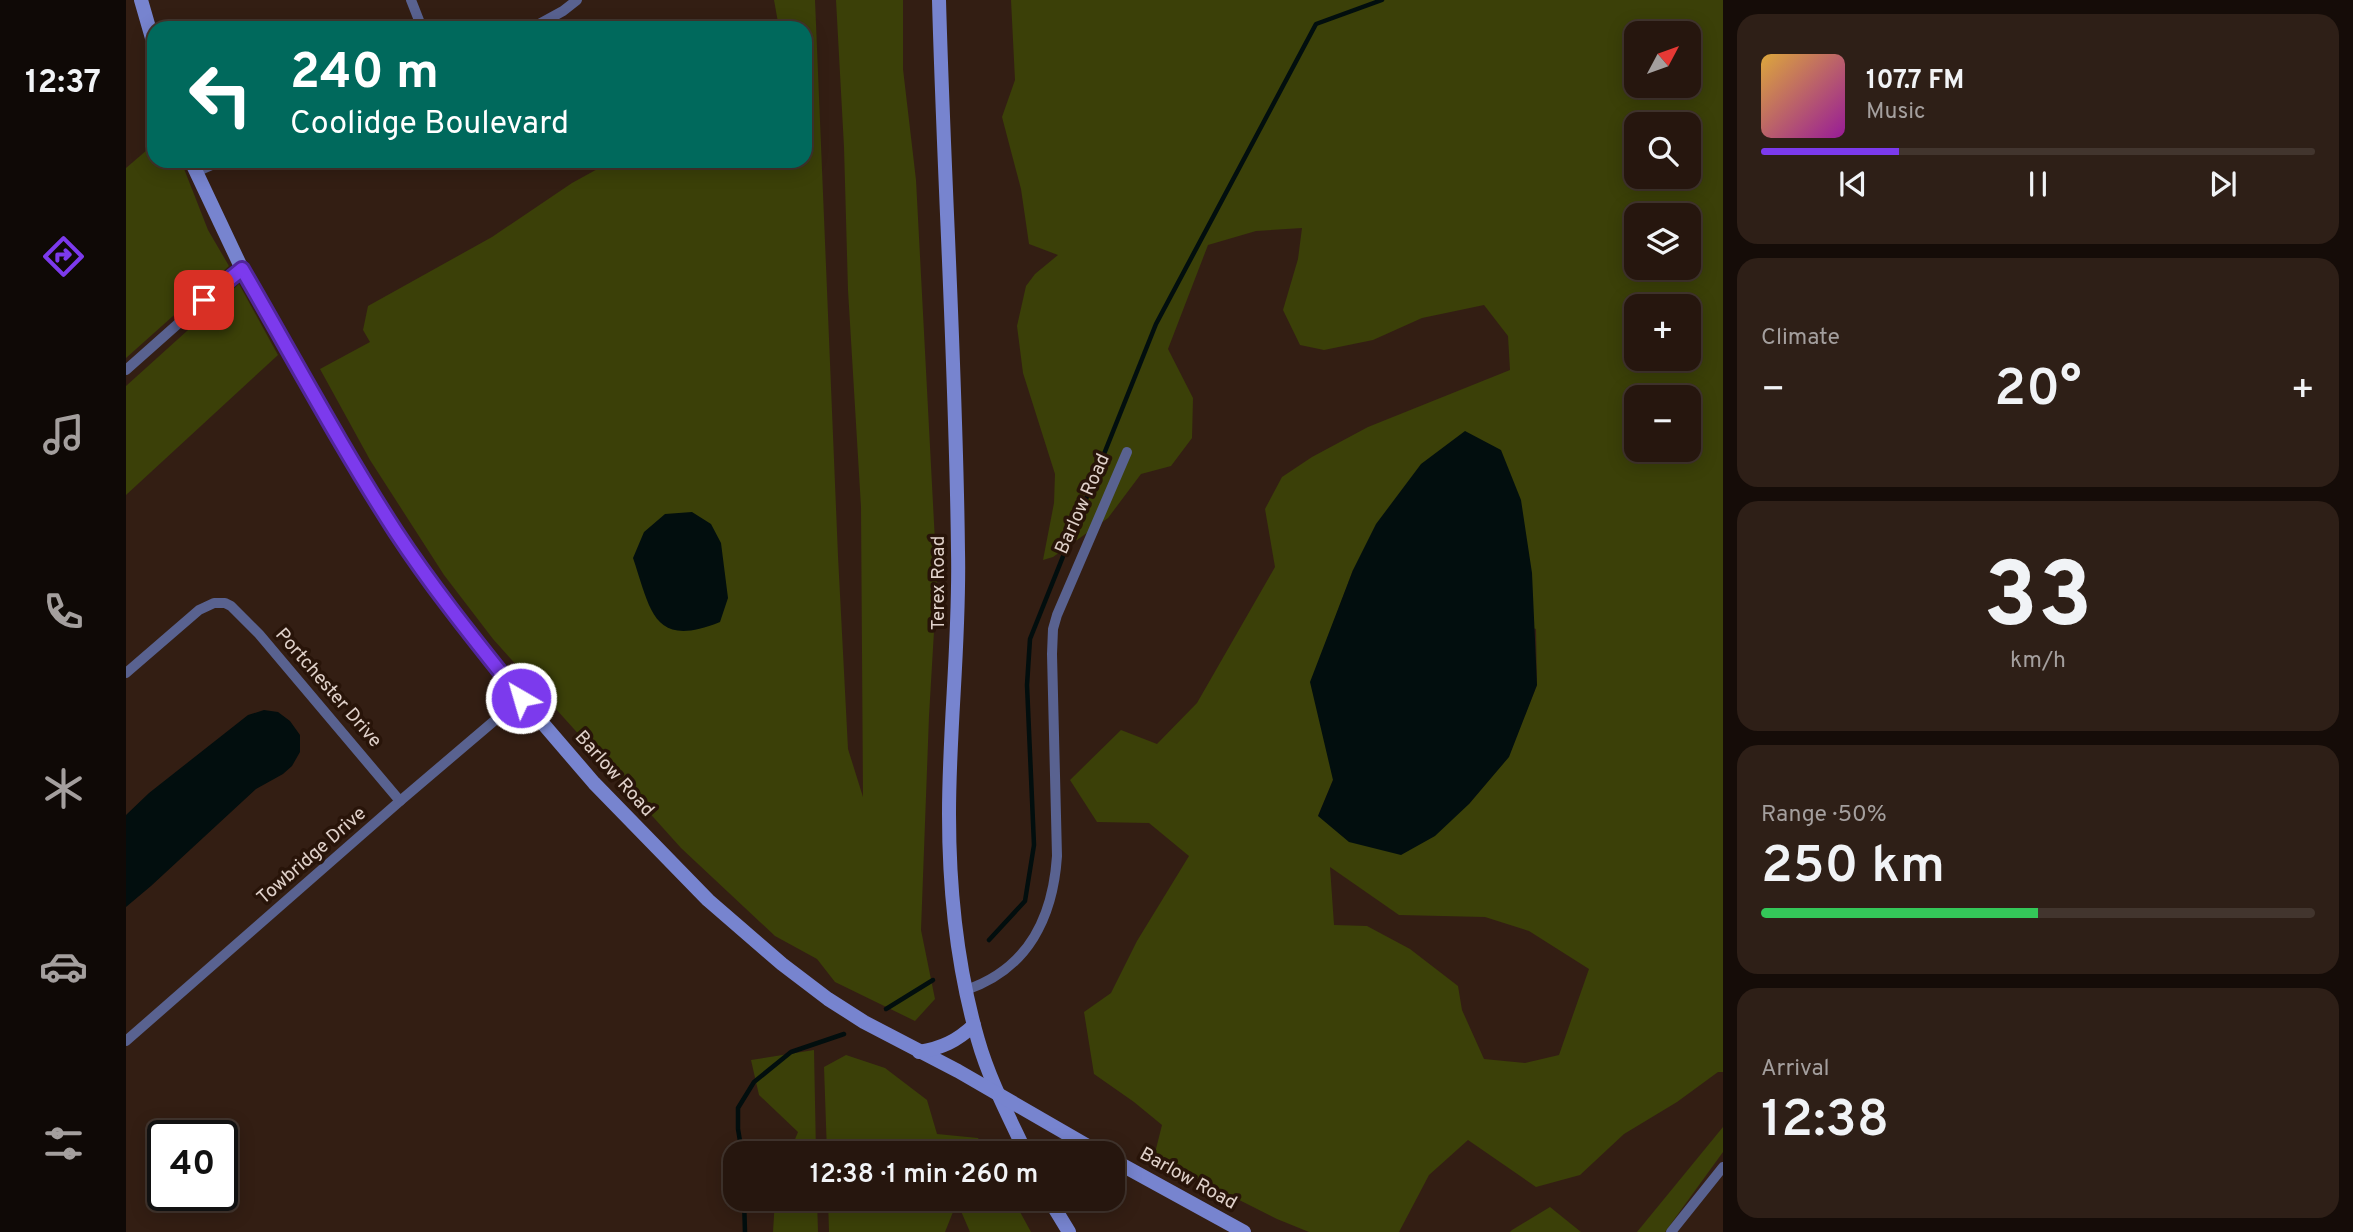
<!DOCTYPE html>
<meta charset="utf-8">
<style>
:root{--surface:#26160e;--page:#2e1f17;--text:#f1f3f6;--muted:#a49f9e;--line:#42352e;--accent:#7c3aed}
body{margin:0;font-family:Overpass,sans-serif;background:var(--page);color:var(--text);height:100vh;display:flex;flex-direction:column;font-size:26px;white-space:nowrap}
*{box-sizing:border-box;margin:0}
p{font-size:23px;color:var(--muted)}
.icon{flex:none;width:38px;height:38px;fill:none;stroke:currentColor;stroke-width:2;stroke-linecap:round;stroke-linejoin:round}
.map{position:relative;flex:1;overflow:hidden}
.side{display:flex;flex-direction:column;gap:14px;padding:14px;background:#150c08;width:630px}
.side>*{flex:none}
.guide{position:absolute;left:21px;top:21px;width:665px;height:147px;border-radius:21px;box-shadow:0 4px 18px #0003,0 0 0 2px var(--line);background:#00695c;color:#fff;overflow:hidden}
.needle{width:46px;rotate:49deg}
.controls{position:absolute;left:1498px;top:21px;display:grid;gap:14px}
.controls a{display:grid;place-items:center;width:77px;height:77px;border-radius:14px;background:var(--surface);box-shadow:0 4px 18px #0003,0 0 0 2px var(--line);font-size:35px}
.speed{position:absolute;left:21px;top:1120px;display:flex;gap:14px;font-size:35px;font-weight:700;text-align:center}
.speed>*{display:grid;place-content:center;width:91px;height:91px;border-radius:50%;background:var(--surface);box-shadow:0 4px 18px #0003,0 0 0 2px var(--line);line-height:1}
.speed .limit{border:4px solid #111;border-radius:10px;background:#fff;color:#111}
.pin{position:absolute;display:grid;place-items:center;width:60px;height:60px;color:#fff;margin:-30px;border-radius:14px;box-shadow:0 4px 10px #0006}
.me{position:absolute;width:77px;margin:-38px;rotate:322deg;stroke-linejoin:round;filter:drop-shadow(0 0 5px #0008)}
.turn{display:flex;align-items:center;gap:24px;height:147px;padding:0 28px;font-size:32px}
.turn .icon{width:91px;height:91px;stroke-width:2.5}
.turn b{display:block;font-size:49px;line-height:60px}
.big{font-size:52px;font-weight:600;line-height:1.1}
.side .widget{flex:1;display:flex;flex-direction:column;justify-content:center;gap:10px;min-width:0;padding:0 24px;border-radius:21px;background:var(--page)}
.side .dial{align-items:center;gap:0}
.dial b{font-size:91px;line-height:1}
.song{display:flex;align-items:center;gap:21px}
.cover{width:84px;height:84px;border-radius:10px;background:linear-gradient(135deg,hsl(40 70% 55%),hsl(300 70% 35%))}
.played{height:7px;border-radius:4px;background:linear-gradient(90deg,var(--accent) 25%,var(--line) 25%)}
.keys{display:flex;justify-content:space-around;direction:ltr}
.heat{display:flex;justify-content:space-between;align-items:center;font-size:38px;direction:ltr}
.charge{height:10px;border-radius:5px;background:linear-gradient(90deg,#34c759 50%,var(--line) 0)}
.trip{position:absolute;left:597px;top:1141px;width:402px;height:70px;border-radius:21px;background:var(--surface);box-shadow:0 4px 18px #0003,0 0 0 2px var(--line);font-weight:600;line-height:70px;text-align:center}
main{display:flex;flex:1;min-height:0}
.menu{display:flex;flex-direction:column;width:126px;justify-content:space-around;align-items:center;background:#0f0906;color:var(--muted)}
.menu .icon{width:49px;height:49px}
.menu .on{color:var(--accent)}
.menu b{font-size:32px;color:var(--text)}
.map>svg:first-child{display:block}
</style>
<main>
<nav class="menu">
<b>12:37</b>
<svg class="icon on" aria-label="directions" viewBox="0 0 24 24"><path d="M12 3l9 9-9 9-9-9zM9 14v-3h6M13 9l2 2-2 2"/></svg>
<svg class="icon" aria-label="music" viewBox="0 0 24 24"><path d="M9 18V5l10-2v13"/><circle cx="6" cy="18" r="3"/><circle cx="16" cy="16" r="3"/></svg>
<svg class="icon" aria-label="phone" viewBox="0 0 24 24"><path d="M5 4h4l2 5-3 2q2 4 5 5l2-3 5 2v4C11 20 4 13 5 4z"/></svg>
<svg class="icon" aria-label="climate" viewBox="0 0 24 24"><path d="M12 3v18M4 7l16 10M4 17L20 7"/></svg>
<svg class="icon" aria-label="car" viewBox="0 0 24 24"><path d="M5 17H2v-5l4-1 3-4h7l3 4 3 1v5h-3M9 17h6M6 11h13"/><circle cx="7" cy="17" r="2"/><circle cx="17" cy="17" r="2"/></svg>
<svg class="icon" aria-label="filters" viewBox="0 0 24 24"><path d="M4 7h16M4 17h16"/><circle cx="9" cy="7" r="2"/><circle cx="15" cy="17" r="2"/></svg>
</nav>
<div class="map">
<svg width="1597" height="1232" viewBox="0 0 1597 1232">
<rect width="100%" height="100%" fill="#331e13"/>
<!-- green -->
<g fill="#3b4008" fill-rule="evenodd">
<path d="M 648,0 L 689,0 L 712,556 L 722,749 L 737,797 L 735,507 L 722,290 L 718,147 L 710,0 L 777,0 L 777,69 L 790,180 L 811,580 L 803,716 L 795,930 L 809,999 L 789,1021 L 709,982 L 691,959 L 649,936 L 555,848 L 367,639 L 318,575 L 244,460 L 194,369 L 244,342 L 237,330 L 242,306 L 366,237 L 446,183 L 486,161 L 679,161 L 679,28 L 653,28 Z"/>
<path d="M 885,0 L 1597,0 L 1597,1072 L 1592,1072 L 1551,1102 L 1498,1134 L 1454,1175 L 1410,1187 L 1342,1140 L 1303,1175 L 1273,1232 L 1183,1232 L 1151,1219 L 1028,1157 L 1036,1125 L 1008,1102 L 968,1074 L 958,1012 L 985,993 L 1011,941 L 1063,856 L 1023,823 L 971,822 L 944,780 L 995,730 L 1031,744 L 1071,703 L 1149,567 L 1139,509 L 1156,477 L 1186,457 L 1242,427 L 1384,370 L 1382,336 L 1358,305 L 1296,318 L 1247,340 L 1198,350 L 1174,345 L 1157,310 L 1172,259 L 1176,228 L 1130,231 L 1082,245 L 1042,349 L 1067,398 L 1066,438 L 1045,466 L 1015,474 L 982,518 L 927,557 L 917,560 L 928,503 L 929,474 L 897,373 L 891,326 L 900,286 L 909,274 L 932,255 L 903,244 L 895,189 L 876,117 L 889,80 ZM 1510,33 L 1563,33 L 1563,86 L 1510,86 ZM 1510,124 L 1563,124 L 1563,177 L 1510,177 ZM 1510,215 L 1563,215 L 1563,268 L 1510,268 ZM 1510,306 L 1563,306 L 1563,359 L 1510,359 ZM 1510,397 L 1563,397 L 1563,450 L 1510,450 ZM 1227,570 L 1410,629 L 1411,685 L 1382,757 L 1343,804 L 1192,816 L 1207,780 L 1207,624 ZM 1204,867 L 1273,915 L 1359,917 L 1403,931 L 1463,969 L 1433,1055 L 1399,1063 L 1358,1059 L 1336,1010 L 1332,986 L 1284,949 L 1241,926 L 1208,925 Z"/>
<path d="M 28,144 L 28,161 L 55,161 L 82,230 L 103,266 L 0,358 L 0,168 Z"/>
<path d="M 113,284 L 152,355 L 0,495 L 0,386 Z"/>
<path d="M 688,1050 L 690,1153 L 660,1153 L 665,1149 L 672,1132 L 633,1095 L 625,1060 Z"/>
<path d="M 720,1055 L 759,1068 L 801,1100 L 811,1134 L 852,1138 L 860,1153 L 701,1153 L 698,1067 Z"/>
<path d="M 1597,1127 L 1597,1152 L 1539,1232 L 1511,1232 Z"/>
<path d="M 649,1199 L 691,1199 L 692,1232 L 647,1232 Z"/>
<path d="M 702,1199 L 887,1199 L 905,1232 L 844,1232 L 831,1202 L 819,1232 L 703,1232 Z"/>
<path d="M 1424,1207 L 1455,1232 L 1384,1232 L 1386,1230 Z"/>
</g>
<!-- water -->
<g fill="#020e0e">
<path d="M 1339,431 L 1375,450 L 1395,500 L 1406,573 L 1411,685 L 1383,757 L 1343,804 L 1309,836 L 1275,855 L 1223,842 L 1192,816 L 1207,780 L 1184,682 L 1227,570 L 1250,524 L 1295,464 Z"/>
<path d="M 566,512 L 585,524 L 595,543 L 602,598 L 594,622 C 527,649 525,611 507,558 L 518,532 L 539,514 Z"/>
<path d="M 138,710 L 152,712 L 164,721 L 174,735 L 174,752 L 166,766 L 157,774 L 130,789 L 25,886 L 0,907 L 0,815 L 23,793 L 122,715 Z"/>
</g>
<g fill="none" stroke-linecap="round" stroke-linejoin="round">
<!-- stream -->
<g stroke="#020e0e" stroke-width="4.5">
<path d="M 863,940 L 899,901 L 908,845 L 901,685 L 904,639 L 1030,324 L 1190,24 L 1256,0"/>
<path d="M 760,1009 L 807,980"/>
<path d="M 616,1153 L 612,1129 L 612,1108 L 628,1082 L 665,1052 L 718,1034"/>
<path d="M 618,1199 L 619,1232"/>
</g>
<!-- street -->
<g stroke="#596290" stroke-width="10">
<path d="M 285,0 L 296,28"/>
<path d="M 406,28 L 437,11 L 451,0"/>
<path d="M 70,172 L 95,161"/>
<path d="M 0,370 L 98,283 L 116,269"/>
<path d="M 0,673 L 73,610 L 88,603 L 99,603 L 105,606 L 133,634 L 274,801"/>
<path d="M 840,990 C 902,969 927,917 931,856 L 926,654 L 927,629 L 931,615 L 1001,452"/>
<path d="M 0,1041 L 274,801 L 395,698"/>
<path d="M 1545,1232 L 1597,1167"/>
</g>
<!-- secondary -->
<g stroke="#7784cf" stroke-width="14">
<path d="M 15,0 L 28,45"/>
<path d="M 813,0 C 818,184 830,367 832,551 C 834,639 823,726 823,814 C 823,890 831,967 852,1040 C 863,1079 883,1117 900,1153"/>
<path d="M 65,161 L 116,269 L 241,486 L 271,533 L 325,610 L 395,698 L 468,783 L 582,900 L 656,964 L 702,999 L 738,1022 L 832,1071 L 974,1153"/>
<path d="M 793,1052 C 816,1048 831,1041 848,1025"/>
<path d="M 925,1153 L 932,1146 L 959,1145"/>
<path d="M 987,1160 L 1118,1232"/>
<path d="M 923,1199 L 943,1232"/>
</g>
</g>
<g fill="none" stroke-linecap="round" stroke-linejoin="round">
<defs>
<path id="route" d="M 78,300 L 116,269 C 167,357 215,447 270,532 C 308,590 352,644 395,698"/>
</defs>
<!-- route casing -->
<use href="#route" stroke="#51269a" stroke-width="18"/>
<!-- route -->
<use href="#route" stroke="#7c3aed" stroke-width="12"/>
</g>
<g text-anchor="middle" dominant-baseline="central" stroke-width="7" stroke-linejoin="round" paint-order="stroke">
<!-- street labels -->
<g font-size="19" fill="#e0d1ca" stroke="#281409">
<text transform="translate(957 504) rotate(-66)">Barlow Road</text>
<text transform="translate(813 583) rotate(-90)">Terex Road</text>
<text transform="translate(202 688) rotate(49)">Portchester Drive</text>
<text transform="translate(488 774) rotate(48)">Barlow Road</text>
<text transform="translate(186 856) rotate(-41)">Towbridge Drive</text>
<text transform="translate(1062 1179) rotate(29)">Barlow Road</text>
</g>
</g>
</svg>
<div class="controls">
<a><svg class="needle" viewBox="-14 -14 28 28"><path d="M0-13l5 13h-10z" fill="#e53935"/><path d="M0 13l5-13h-10z" fill="#a49f9e"/></svg></a>
<a><svg class="icon" aria-label="search" viewBox="0 0 24 24"><circle cx="10" cy="10" r="6"/><path d="M15 15l6 6"/></svg></a>
<a><svg class="icon" aria-label="layers" viewBox="0 0 24 24"><path d="M12 4l9 5-9 5-9-5zM3 14l9 5 9-5"/></svg></a>
<a>+</a>
<a>−</a>
</div>
<div class="speed"><div class="limit">40</div></div>
<div class="pin" style="left:78px;top:300px;background:#d93025"><svg class="icon" aria-label="arrive" viewBox="0 0 24 24"><path d="M6 21V4h12l-3 4 3 4H6"/></svg></div>
<svg class="me" style="left:395px;top:698px" viewBox="-20 -20 40 40"><circle r="17" fill="#7c3aed" stroke="#fff" stroke-width="3"/><path d="M0-11L8 9 0 5-8 9z" fill="#fff"/></svg>
<div class="trip">12:38 · 1 min · 260 m</div>
<div class="guide">
<div class="turn"><svg class="icon" aria-label="left" viewBox="0 0 24 24"><path d="M17 20v-9H6M10 6l-5 5 5 5"/></svg><div><b>240 m</b>Coolidge Boulevard</div></div>
</div>
</div>
<section class="side">
<div class="widget">
<div class="song"><i class="cover"></i><div><b>107.7 FM</b><p>Music</p></div></div>
<div class="played"></div>
<div class="keys"><svg class="icon" aria-label="previous" viewBox="0 0 24 24"><path d="M18 5L8 12l10 7zM5 5v14"/></svg><svg class="icon" aria-label="pause" viewBox="0 0 24 24"><path d="M8 5v14M16 5v14"/></svg><svg class="icon" aria-label="next" viewBox="0 0 24 24"><path d="M6 5l10 7-10 7zM19 5v14"/></svg></div>
</div>
<div class="widget"><p>Climate</p>
<div class="heat"><a>−</a><b class="big">20°</b><a>+</a></div>
</div>
<div class="widget dial"><b>33</b><p>km/h</p></div>
<div class="widget"><p>Range · 50%</p><b class="big">250 km</b><div class="charge"></div></div>
<div class="widget"><p>Arrival</p><b class="big">12:38</b></div>
</section>
</main>
